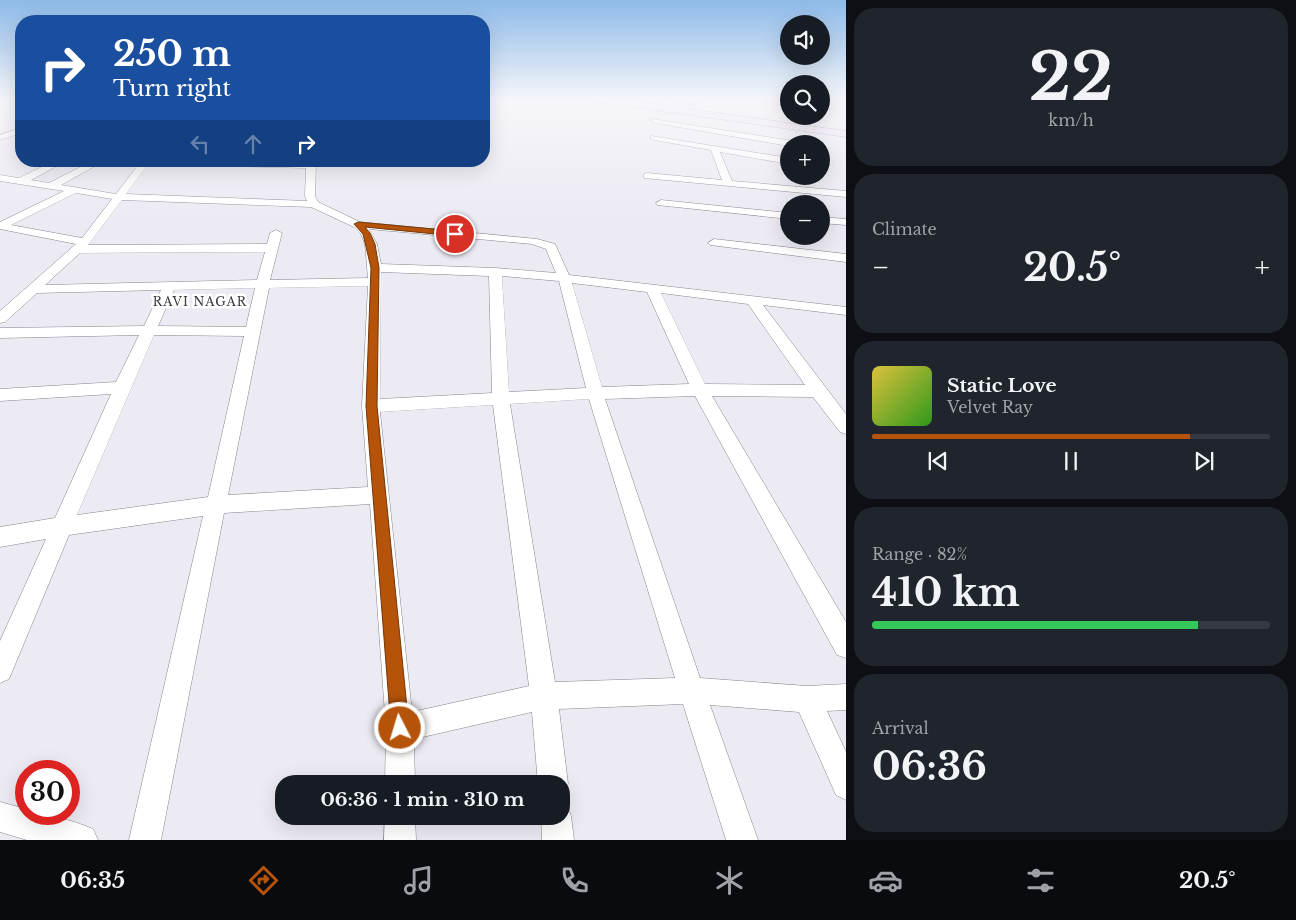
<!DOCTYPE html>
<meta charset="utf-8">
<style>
:root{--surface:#171b24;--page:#20242c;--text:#f1f3f6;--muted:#9ea1a6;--line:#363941;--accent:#b45309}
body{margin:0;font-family:"Libre Baskerville",serif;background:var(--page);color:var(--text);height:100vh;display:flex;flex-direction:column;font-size:19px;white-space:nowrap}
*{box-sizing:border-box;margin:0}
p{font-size:16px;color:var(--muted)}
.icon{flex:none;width:28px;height:28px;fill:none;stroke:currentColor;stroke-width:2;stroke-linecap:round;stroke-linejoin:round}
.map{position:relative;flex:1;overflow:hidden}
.drawer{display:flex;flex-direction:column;gap:8px;padding:8px;background:#0d0f14;width:450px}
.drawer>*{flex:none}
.banner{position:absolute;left:15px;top:15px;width:475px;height:152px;border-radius:20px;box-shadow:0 5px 20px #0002;background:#1a4fa0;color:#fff;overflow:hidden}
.fabs{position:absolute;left:780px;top:15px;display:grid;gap:10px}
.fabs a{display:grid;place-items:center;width:50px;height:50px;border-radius:50%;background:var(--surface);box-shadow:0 5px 20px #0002;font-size:25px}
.speed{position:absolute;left:15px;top:760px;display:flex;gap:10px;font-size:25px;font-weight:700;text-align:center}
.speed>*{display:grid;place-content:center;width:65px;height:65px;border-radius:50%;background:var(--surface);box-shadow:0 5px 20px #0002;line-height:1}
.speed .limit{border:8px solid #d22;background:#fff;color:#111}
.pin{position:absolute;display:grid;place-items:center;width:42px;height:42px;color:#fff;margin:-21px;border:2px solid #fff;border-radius:50%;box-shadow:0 1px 5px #0007}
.me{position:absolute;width:55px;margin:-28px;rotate:355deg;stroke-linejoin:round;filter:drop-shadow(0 0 4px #0008)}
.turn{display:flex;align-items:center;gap:18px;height:105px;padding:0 15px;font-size:22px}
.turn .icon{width:65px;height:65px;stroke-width:2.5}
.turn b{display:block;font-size:35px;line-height:42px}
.lanes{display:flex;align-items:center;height:48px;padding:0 15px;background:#0003;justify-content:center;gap:25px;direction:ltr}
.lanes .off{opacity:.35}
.big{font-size:38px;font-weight:800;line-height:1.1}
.drawer .card{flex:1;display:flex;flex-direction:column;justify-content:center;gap:8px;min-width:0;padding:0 18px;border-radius:20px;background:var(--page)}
.drawer .dial{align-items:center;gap:0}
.dial b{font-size:65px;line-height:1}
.song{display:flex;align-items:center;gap:15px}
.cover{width:60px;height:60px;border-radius:8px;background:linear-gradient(135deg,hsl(50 70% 55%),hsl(110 70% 35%))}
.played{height:5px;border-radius:2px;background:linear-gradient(90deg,var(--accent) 80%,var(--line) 80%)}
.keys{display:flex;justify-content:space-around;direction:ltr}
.heat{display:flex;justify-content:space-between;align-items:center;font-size:28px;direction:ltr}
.charge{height:8px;border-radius:4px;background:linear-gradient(90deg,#34c759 82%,var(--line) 0)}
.trip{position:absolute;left:275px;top:775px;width:295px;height:50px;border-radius:20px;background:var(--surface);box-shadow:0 5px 20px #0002;font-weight:800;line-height:50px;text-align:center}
.dock{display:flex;height:80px;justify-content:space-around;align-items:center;background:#090b0e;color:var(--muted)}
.dock .icon{width:35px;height:35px}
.dock .on{color:var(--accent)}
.dock b{font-size:22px;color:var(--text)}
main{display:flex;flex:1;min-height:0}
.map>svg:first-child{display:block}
</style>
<main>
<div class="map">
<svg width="846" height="840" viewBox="0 0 846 840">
<rect width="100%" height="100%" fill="#eceaf3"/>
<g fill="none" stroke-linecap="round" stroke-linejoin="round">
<defs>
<g id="street">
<path d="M 0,101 L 21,103 L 21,107 L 0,105 Z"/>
<path d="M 652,119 L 793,141 L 797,144 L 789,144 L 789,146 L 655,123 L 651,121 Z"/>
<path d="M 21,128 L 21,133 L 0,140 L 0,135 Z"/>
<path d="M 651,136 L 789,158 L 789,164 L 720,152 L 732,181 L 846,191 L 846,197 L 644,178 L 644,174 L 647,173 L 722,180 L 711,150 L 654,140 L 650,138 Z"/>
<path d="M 54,161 L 66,161 L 31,180 L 49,183 L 92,161 L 104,161 L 61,185 L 116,194 L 139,164 L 136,161 L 316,161 L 315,196 L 318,202 L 360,222 L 537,239 L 555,244 L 569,275 L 846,307 L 846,315 L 763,305 L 846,414 L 846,434 L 840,432 L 813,397 L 712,396 L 846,622 L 846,658 L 837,655 L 695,396 L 605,399 L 700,678 L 807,686 L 846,684 L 846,710 L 827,711 L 846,752 L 846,800 L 836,795 L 799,712 L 710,705 L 758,840 L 726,840 L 683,704 L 559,709 L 568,784 L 561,795 L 561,784 L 538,784 L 532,712 L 414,739 L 415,784 L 385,784 L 386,728 L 370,504 L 224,513 L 161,840 L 129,840 L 203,516 L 69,535 L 9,679 L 0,683 L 0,641 L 46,539 L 0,547 L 0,527 L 55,518 L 111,394 L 0,401 L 0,389 L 116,382 L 139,335 L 0,338 L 0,328 L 144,326 L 161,290 L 37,293 L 5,322 L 0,323 L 0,311 L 76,244 L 0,229 L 0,222 L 64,191 L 0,181 L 0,175 L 19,178 ZM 148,164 L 306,168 L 305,196 L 307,201 L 126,194 ZM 76,193 L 112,199 L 82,238 L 11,225 ZM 122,200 L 311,207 L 354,227 L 361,234 L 365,244 L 368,278 L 270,280 L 282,233 L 276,230 L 270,233 L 267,244 L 88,245 ZM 369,229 L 532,244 L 546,249 L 556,273 L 495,268 L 381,264 L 377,244 ZM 265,252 L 257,280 L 45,285 L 80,253 ZM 381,272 L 489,276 L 492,393 L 380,399 ZM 502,276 L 559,281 L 586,388 L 509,392 ZM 572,283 L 647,292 L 689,384 L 602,387 ZM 368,286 L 362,406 L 368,487 L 228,495 L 269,288 ZM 255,288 L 246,327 L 158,326 L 174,290 ZM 661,293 L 748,304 L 805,385 L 705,384 ZM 154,335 L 244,336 L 208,497 L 77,515 ZM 589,399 L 675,678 L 555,682 L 510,404 ZM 493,405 L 529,686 L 412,712 L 380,412 Z"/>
<path d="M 661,200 L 789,213 L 789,219 L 657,205 L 656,203 Z"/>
<path d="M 821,217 L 846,219 L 846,225 L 821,223 Z"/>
<path d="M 714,239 L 846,254 L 846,262 L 710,245 L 708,243 Z"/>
<path d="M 0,802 L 26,809 L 26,814 C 49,814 72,820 93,829 L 98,840 L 27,840 L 0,832 Z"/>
<path d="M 561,803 L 567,805 L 571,816 L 574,840 L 542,840 L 541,816 L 561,816 Z"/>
<path d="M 385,816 L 415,816 L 416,840 L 384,840 Z"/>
</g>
<path id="secondary" d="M 593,99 L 619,99 L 846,131 L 846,137 L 598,102 Z"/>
</defs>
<!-- street casing -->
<use href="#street" stroke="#85848b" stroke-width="1"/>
<!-- secondary casing -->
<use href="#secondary" stroke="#85848b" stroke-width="1"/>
<!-- street -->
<use href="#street" fill="#fff" fill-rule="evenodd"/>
<!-- secondary -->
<use href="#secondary" fill="#f3dffa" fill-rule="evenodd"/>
</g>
<!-- wall -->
<path fill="#9ea0a7" d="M 656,99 L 700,99 L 696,105 Z"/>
<!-- sky -->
<linearGradient id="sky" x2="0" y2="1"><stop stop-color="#8dbae8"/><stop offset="0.46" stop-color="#f6f6fa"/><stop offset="1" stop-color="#f6f6fa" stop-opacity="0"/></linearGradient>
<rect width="846" height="217" fill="url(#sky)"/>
<!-- route -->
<path fill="#b45309" stroke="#753606" d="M 358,222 L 455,231 L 459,234 L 455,236 L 365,227 L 370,233 L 375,244 L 379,268 L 377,406 L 409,728 L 407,734 L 400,737 L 394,734 L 391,728 L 366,406 L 371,268 L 363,234 L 354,224 Z"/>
<g text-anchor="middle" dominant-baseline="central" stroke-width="5" stroke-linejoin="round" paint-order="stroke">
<!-- far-neighbourhood labels -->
<g font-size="12" letter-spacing="1" fill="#3b3a41" stroke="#fff">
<text x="200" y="301">RAVI NAGAR</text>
</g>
</g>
</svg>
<div class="fabs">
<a><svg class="icon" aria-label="sound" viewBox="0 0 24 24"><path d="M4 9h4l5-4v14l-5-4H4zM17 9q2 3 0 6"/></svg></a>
<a><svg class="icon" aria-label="search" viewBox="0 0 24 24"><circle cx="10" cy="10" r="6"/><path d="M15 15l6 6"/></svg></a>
<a>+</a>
<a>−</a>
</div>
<div class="speed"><div class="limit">30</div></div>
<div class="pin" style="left:455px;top:234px;background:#d93025"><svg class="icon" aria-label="arrive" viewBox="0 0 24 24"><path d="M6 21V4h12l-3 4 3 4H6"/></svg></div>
<svg class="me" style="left:400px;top:728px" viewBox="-20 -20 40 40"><circle r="17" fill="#b45309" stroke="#fff" stroke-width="3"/><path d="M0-11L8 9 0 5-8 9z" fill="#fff"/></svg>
<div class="trip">06:36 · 1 min · 310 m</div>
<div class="banner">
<div class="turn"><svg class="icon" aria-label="right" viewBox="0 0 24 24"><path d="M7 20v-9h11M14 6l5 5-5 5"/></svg><div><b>250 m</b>Turn right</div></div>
<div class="lanes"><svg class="icon off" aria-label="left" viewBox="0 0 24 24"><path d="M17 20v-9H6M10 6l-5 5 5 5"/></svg><svg class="icon off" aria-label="ahead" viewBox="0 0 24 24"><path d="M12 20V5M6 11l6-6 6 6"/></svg><svg class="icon" aria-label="right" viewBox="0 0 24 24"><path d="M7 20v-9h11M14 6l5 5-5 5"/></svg></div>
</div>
</div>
<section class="drawer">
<div class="card dial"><b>22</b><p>km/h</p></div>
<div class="card"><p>Climate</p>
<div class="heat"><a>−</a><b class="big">20.5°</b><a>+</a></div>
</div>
<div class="card">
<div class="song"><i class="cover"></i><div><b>Static Love</b><p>Velvet Ray</p></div></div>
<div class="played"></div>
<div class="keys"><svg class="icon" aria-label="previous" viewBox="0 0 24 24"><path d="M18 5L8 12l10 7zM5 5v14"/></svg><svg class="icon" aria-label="pause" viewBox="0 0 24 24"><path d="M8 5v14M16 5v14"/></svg><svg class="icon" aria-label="next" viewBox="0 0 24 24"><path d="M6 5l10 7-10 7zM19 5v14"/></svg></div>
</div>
<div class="card"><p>Range · 82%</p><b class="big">410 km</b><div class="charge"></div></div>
<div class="card"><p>Arrival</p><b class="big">06:36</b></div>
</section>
</main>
<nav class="dock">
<b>06:35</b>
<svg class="icon on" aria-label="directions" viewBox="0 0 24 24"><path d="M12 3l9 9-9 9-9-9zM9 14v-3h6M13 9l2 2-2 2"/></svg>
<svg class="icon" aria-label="music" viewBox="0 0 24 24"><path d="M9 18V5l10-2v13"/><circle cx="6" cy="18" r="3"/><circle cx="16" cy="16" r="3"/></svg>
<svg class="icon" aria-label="phone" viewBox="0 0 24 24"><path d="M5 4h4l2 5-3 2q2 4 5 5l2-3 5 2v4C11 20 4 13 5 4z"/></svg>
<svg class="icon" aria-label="climate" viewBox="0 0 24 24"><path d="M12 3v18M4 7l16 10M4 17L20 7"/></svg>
<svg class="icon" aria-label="car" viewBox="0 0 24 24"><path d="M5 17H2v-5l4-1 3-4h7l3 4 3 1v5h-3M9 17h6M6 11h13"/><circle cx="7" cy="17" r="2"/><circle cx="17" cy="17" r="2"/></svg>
<svg class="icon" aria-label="filters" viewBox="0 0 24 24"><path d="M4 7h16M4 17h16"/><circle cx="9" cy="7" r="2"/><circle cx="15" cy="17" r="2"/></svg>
<b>20.5°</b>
</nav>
